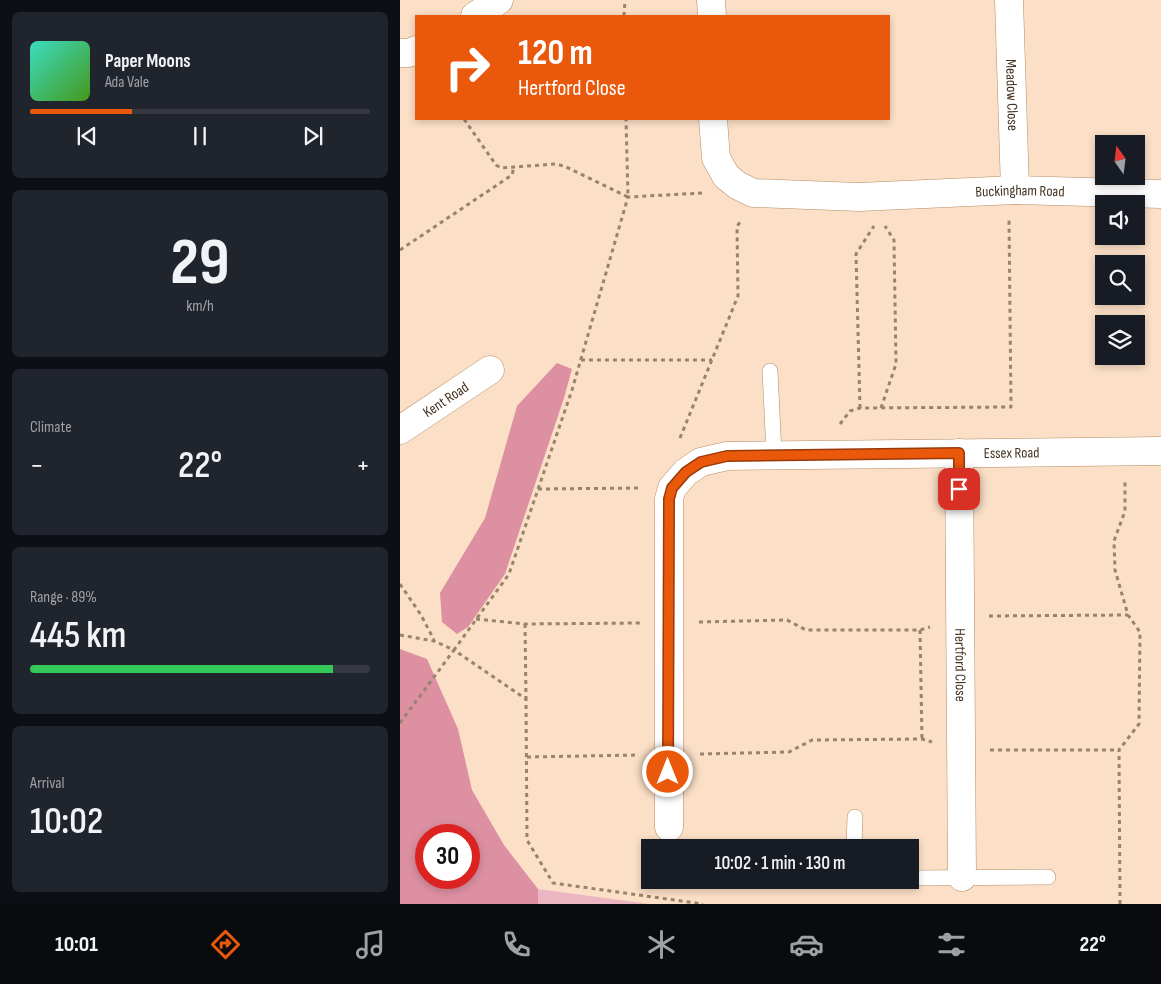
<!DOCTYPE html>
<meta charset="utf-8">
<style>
:root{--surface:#171b24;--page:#20242c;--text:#f1f3f6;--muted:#9ea1a6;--line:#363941;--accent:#ea580c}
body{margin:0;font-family:"Sofia Sans Condensed",sans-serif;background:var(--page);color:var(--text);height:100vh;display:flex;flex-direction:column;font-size:19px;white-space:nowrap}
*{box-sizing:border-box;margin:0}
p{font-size:16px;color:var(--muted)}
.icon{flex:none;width:28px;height:28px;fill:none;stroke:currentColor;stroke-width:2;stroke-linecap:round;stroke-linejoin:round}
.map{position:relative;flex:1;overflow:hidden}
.details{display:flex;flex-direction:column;gap:12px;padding:12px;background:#0d0f14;width:400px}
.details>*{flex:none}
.top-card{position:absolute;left:15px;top:15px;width:475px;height:105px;border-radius:0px;box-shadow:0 2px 8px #0003;background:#ea580c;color:#fff;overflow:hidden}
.needle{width:32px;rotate:346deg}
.tools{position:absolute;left:695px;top:135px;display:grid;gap:10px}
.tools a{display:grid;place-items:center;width:50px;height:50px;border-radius:0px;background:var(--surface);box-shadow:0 2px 8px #0003;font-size:25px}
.speed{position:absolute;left:15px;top:824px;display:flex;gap:10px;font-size:25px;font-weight:700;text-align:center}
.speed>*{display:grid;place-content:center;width:65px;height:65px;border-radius:50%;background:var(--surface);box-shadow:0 2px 8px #0003;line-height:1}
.speed .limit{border:8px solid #d22;background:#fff;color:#111}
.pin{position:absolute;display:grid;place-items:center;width:42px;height:42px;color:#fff;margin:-21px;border-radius:10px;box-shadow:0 2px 8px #0006}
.me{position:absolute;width:55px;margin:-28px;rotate:0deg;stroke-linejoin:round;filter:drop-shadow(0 0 4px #0008)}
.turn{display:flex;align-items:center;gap:18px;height:105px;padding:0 20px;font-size:22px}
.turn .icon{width:65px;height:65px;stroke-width:2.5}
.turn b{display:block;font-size:35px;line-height:42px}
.big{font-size:38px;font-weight:600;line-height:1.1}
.details .card{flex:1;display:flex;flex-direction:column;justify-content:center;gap:8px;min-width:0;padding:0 18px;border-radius:8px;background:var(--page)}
.details .dial{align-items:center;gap:0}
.dial b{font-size:65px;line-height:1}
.song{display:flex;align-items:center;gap:15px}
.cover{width:60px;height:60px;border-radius:8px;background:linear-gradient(135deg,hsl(170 70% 55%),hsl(100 70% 35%))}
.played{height:5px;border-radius:2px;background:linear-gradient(90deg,var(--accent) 30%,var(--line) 30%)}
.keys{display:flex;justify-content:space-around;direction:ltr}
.heat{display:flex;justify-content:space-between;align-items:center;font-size:28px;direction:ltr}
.charge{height:8px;border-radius:4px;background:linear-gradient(90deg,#34c759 89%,var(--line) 0)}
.trip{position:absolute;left:241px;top:839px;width:278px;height:50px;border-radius:0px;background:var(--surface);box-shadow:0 2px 8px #0003;font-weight:600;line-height:50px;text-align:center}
.tabs{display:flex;height:80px;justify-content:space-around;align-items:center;background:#090b0e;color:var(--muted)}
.tabs .icon{width:35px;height:35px}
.tabs .selected{color:var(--accent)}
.tabs b{font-size:22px;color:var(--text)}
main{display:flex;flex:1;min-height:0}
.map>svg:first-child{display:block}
</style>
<main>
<section class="details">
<div class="card">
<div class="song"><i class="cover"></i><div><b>Paper Moons</b><p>Ada Vale</p></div></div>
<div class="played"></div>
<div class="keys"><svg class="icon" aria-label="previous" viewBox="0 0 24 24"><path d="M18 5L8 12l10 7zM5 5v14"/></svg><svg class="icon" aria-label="pause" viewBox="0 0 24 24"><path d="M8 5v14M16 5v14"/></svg><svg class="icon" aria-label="next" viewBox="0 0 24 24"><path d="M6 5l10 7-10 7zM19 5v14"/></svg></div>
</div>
<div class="card dial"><b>29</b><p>km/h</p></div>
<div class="card"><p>Climate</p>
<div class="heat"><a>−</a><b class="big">22°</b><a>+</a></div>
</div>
<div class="card"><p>Range · 89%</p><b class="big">445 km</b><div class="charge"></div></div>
<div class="card"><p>Arrival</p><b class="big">10:02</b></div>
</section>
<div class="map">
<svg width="761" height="904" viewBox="0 0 761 904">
<rect width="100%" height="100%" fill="#fbdfc6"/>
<!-- green -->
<path fill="#ebb5c1" d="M 138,889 L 249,904 L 138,904 Z"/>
<!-- forest -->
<g fill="#dc90a2" fill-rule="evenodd">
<path d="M 157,363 L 172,369 L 164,398 L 105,574 L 68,627 L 57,634 L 42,622 L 40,593 L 85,518 L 117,406 Z"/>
<path d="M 0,649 L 27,659 L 58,729 L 72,790 L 104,845 L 138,889 L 138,904 L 0,904 ZM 26,835 L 69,835 L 69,878 L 26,878 Z"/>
</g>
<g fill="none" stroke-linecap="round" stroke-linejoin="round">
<defs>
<g id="lane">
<path d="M 370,371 L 374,454"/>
<path d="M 454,848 L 455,817"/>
<path d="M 510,878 L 648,877"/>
</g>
<g id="street">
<path d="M 311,0 L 312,16"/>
<path id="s1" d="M 609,0 L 615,190"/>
<path d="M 75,16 L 99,0"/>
<path d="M 0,53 L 9,53 L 16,50"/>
<path id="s2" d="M 313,119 L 316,158 L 326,176 L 337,185 L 353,193 L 459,197 L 615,190 L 761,194"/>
<path id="s3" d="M 0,430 L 90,370"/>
<path id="s4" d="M 559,453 L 562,877"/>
<path id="s5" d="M 269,827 L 269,499 L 272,488 L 286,472 L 301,462 L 327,456 L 761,451"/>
</g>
</defs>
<!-- lane casing -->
<use href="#lane" stroke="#b78c63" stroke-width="16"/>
<!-- street casing -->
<use href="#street" stroke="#b78c63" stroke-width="29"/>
<!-- path -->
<g stroke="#9a836e" stroke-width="3" stroke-dasharray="4 4" stroke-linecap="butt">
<path d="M 224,16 L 225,0"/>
<path d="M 64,119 L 96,165 L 101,168 L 155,164 L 164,166 L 228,197 L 226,119"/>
<path d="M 0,250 L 112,175 L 114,167"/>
<path d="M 181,360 L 312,360"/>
<path d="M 460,408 L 456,254 L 474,226"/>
<path d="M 481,408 L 496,364 L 494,240 L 485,226"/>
<path d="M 440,424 L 450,411 L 460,408 L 611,407 L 609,219"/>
<path d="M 280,438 L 338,296 L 337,226 L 342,220"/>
<path d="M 138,489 L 241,488"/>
<path d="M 0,584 L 21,615 L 34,640"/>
<path d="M 589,616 L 728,615"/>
<path d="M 76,619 L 125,624 L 240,623"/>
<path d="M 299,622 L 387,620 L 406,630 L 520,630 L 530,627"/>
<path d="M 125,624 L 126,699"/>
<path d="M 520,630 L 522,739"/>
<path d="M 0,635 L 34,641 L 54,650 L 109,574 L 172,390 L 228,197 L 302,193"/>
<path d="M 0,723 L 54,650 L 126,699 L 127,840 L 153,883 L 303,904"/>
<path d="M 590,750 L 719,750"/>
<path d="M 300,754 L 389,752 L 412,740 L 522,739 L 532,742"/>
<path d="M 127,757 L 238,755"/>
<path d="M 720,904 L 719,750 L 739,724 L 740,632 L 728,615 L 715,570 L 714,541 L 725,511 L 725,481"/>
</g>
<!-- lane -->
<use href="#lane" stroke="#fff" stroke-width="15"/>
<!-- street -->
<use href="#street" stroke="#fff" stroke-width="28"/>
</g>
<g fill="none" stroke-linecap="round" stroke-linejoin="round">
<defs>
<path id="route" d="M 268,772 L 269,499 L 272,488 L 286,472 L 301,462 L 327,456 L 559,453 L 559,489"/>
</defs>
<!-- route casing -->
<use href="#route" stroke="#983908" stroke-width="12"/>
<!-- route -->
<use href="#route" stroke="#ea580c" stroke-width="9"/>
</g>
<g text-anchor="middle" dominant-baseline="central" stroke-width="4.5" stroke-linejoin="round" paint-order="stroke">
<!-- street labels -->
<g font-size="15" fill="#453322" stroke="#f9f0e7">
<text stroke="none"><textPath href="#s1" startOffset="95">Meadow Close</textPath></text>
<text stroke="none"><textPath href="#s2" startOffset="359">Buckingham Road</textPath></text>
<text stroke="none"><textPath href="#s3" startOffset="55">Kent Road</textPath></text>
<text stroke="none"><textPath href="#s5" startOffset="690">Essex Road</textPath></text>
<text stroke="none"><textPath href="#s4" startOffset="212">Hertford Close</textPath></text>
</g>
</g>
</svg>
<div class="tools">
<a><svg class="needle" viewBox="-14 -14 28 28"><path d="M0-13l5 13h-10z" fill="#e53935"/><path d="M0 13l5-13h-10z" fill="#9ea1a6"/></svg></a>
<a><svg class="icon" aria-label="sound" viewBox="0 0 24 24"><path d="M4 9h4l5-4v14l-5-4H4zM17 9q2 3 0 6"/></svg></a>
<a><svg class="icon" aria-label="search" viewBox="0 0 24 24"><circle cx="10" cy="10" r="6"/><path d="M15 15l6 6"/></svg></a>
<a><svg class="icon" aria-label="layers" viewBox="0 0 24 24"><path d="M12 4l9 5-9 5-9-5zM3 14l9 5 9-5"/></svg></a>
</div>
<div class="speed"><div class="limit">30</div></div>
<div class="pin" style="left:559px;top:489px;background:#d93025"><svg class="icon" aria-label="arrive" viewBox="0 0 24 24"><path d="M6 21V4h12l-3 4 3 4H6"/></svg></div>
<svg class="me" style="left:268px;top:772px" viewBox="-20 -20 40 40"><circle r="17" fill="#ea580c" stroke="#fff" stroke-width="3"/><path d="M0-11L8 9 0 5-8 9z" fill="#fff"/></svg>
<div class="trip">10:02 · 1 min · 130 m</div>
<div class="top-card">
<div class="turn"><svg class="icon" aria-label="right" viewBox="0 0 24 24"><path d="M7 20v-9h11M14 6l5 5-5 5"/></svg><div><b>120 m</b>Hertford Close</div></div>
</div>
</div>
</main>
<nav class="tabs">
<b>10:01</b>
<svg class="icon selected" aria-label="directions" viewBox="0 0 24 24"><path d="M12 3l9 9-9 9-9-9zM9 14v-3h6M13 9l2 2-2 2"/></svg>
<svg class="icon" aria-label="music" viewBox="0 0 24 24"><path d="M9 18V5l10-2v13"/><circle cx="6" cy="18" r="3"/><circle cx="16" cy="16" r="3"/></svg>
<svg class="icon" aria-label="phone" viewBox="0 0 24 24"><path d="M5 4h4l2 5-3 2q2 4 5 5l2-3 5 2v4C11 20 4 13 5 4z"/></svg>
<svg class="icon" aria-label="climate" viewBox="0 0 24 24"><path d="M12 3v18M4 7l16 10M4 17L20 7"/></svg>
<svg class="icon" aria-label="car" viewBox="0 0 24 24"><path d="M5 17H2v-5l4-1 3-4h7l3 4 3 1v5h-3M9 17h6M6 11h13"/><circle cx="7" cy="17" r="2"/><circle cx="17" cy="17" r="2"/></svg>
<svg class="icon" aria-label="filters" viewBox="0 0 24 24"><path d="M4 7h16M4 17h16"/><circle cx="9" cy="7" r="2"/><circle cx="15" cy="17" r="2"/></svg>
<b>22°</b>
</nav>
